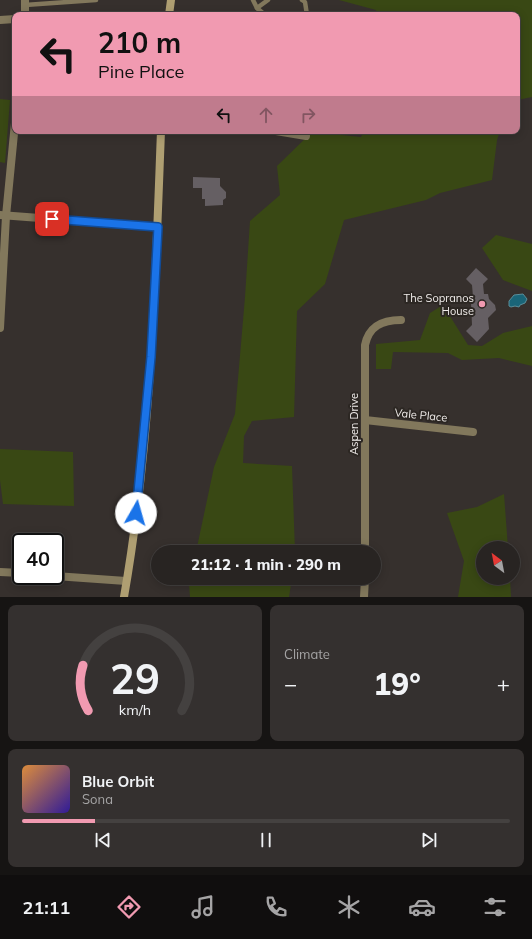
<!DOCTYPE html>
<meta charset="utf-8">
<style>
:root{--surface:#282422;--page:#34302f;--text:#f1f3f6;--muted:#a5a4a5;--line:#444140;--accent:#f19ab1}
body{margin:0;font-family:Mulish,sans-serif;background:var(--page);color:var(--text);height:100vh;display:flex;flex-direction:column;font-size:15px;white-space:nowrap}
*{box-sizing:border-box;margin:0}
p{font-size:13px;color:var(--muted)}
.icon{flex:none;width:22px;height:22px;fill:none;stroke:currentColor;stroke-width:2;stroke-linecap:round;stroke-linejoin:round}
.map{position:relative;height:597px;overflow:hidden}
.drawer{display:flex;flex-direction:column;gap:8px;padding:8px;background:#161413;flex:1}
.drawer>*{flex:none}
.top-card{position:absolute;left:12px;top:12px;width:508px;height:122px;border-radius:8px;box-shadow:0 2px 10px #0003,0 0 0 1px var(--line);background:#f19ab1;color:#111;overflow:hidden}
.needle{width:26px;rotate:328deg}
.fabs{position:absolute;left:476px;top:541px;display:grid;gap:8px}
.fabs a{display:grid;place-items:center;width:44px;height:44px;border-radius:50%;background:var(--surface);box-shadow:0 2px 10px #0003,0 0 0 1px var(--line);font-size:20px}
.speed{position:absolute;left:12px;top:533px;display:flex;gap:8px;font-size:20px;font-weight:700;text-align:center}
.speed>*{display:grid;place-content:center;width:52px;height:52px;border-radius:50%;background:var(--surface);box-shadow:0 2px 10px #0003,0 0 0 1px var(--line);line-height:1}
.speed .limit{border:2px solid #111;border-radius:6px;background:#fff;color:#111}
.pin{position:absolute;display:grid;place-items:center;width:34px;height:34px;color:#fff;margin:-17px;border-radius:8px;box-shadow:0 2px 6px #0006}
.me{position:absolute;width:44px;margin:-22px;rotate:7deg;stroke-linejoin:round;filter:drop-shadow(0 0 3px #0008)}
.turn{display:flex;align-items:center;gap:14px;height:84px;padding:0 20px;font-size:18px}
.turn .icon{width:52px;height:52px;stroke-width:2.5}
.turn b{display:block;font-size:28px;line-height:34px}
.lanes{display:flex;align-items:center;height:38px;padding:0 20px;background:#0003;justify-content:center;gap:20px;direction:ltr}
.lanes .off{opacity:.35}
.big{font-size:30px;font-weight:800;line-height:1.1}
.drawer .tile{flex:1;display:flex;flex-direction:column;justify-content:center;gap:6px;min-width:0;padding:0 14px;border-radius:8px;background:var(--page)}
.drawer .dial{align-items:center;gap:0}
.dial svg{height:104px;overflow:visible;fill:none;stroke:var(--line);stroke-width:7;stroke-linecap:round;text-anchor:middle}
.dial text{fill:var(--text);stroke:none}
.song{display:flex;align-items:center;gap:12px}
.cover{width:48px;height:48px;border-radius:6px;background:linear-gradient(135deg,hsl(30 70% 55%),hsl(250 70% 35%))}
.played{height:4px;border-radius:2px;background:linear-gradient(90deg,var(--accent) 15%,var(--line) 15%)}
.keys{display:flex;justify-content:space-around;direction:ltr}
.heat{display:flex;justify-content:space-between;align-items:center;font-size:22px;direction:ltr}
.drawer .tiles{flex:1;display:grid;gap:8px;grid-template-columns:1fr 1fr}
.tile:last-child{grid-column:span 2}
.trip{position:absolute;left:151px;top:545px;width:230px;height:40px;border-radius:20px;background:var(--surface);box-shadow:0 2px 10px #0003,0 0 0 1px var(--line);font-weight:800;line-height:40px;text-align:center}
.menu{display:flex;height:64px;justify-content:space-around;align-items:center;background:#100e0e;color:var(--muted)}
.menu .icon{width:28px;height:28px}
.menu .on{color:var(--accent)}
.menu b{font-size:18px;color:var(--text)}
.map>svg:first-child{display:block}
</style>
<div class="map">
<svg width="532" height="597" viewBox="0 0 532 597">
<rect width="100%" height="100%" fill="#36302d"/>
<!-- green -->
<g fill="#394814">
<path d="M 339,0 L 532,0 L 532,97 L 517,100 L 517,15 L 377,15 L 376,10 Z"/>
<path d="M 0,99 L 10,100 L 5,163 L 0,162 Z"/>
<path d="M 364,131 L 500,131 L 497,140 L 492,180 L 440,193 L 426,200 L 344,220 L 325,284 L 297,311 L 294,417 L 252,421 L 244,436 L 243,463 L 292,466 L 295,552 L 196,552 L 214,467 L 235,414 L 245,297 L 250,221 L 280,195 L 277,166 L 312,132 L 361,137 Z"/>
<path d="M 496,235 L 532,244 L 532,291 L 503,280 L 482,248 Z"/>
<path d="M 443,305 L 468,345 L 482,346 L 503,333 L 532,326 L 532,366 L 499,358 L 462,360 L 448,353 L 393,352 L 391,369 L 376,369 L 376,344 L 420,340 L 430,313 Z"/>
<path d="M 0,449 L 73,452 L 74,506 L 3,504 L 0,480 Z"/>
<path d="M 504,494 L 508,548 L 483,548 L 483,578 L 510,578 L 511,597 L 458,597 L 464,561 L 447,513 L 477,507 Z"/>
<path d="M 191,578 L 292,578 L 289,597 L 190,597 L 189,584 Z"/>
</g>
<!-- water -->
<path fill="#1a6578" stroke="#5a8e9a" d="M 523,294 L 527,299 L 525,303 L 520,305 L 519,307 L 515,306 L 511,307 L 509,306 L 509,301 L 514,295 Z"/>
<!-- building -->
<g fill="#655f63">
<path d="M 193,177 L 220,178 L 220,186 L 226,192 L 226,198 L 223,200 L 223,205 L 205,206 L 205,199 L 202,199 L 202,188 L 193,188 Z"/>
<path d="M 476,268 L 488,279 L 483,284 L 484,294 L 488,294 L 489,299 L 495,305 L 496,310 L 488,318 L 489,329 L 477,342 L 466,331 L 472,325 L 471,303 L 473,303 L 473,297 L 472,285 L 466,279 Z"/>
</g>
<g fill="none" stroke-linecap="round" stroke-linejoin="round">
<!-- lane -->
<g stroke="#82785c" stroke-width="4.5">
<path d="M 253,0 L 257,8 L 265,15"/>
<path d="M 302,0 L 305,2 L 307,15"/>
<path d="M 25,5 L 96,0"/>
<path d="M 257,8 L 268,0"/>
</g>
<!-- street -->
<g stroke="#82785c" stroke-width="8">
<path d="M 25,15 L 25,0"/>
<path d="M 0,20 L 15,19"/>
<path d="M 276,131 L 306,136"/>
<path d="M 0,215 L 158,227"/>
<path d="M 0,328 L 6,216 L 15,123"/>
<path d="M 365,420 L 473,432"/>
<path d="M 365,552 L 365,345 C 369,326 382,320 401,320"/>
<path d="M 0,572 L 21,573"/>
<path d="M 55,576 L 126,581"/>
<path d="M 364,597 L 365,578"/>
</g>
<!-- secondary -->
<g stroke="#af9f72" stroke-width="8">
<path d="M 169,15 L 171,0"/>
<path d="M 124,597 C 151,443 155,287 161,131"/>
</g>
</g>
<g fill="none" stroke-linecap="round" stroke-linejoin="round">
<defs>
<path id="route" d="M 52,219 L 158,227 L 151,357 L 136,513"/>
</defs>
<!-- route casing -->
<use href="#route" stroke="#114b97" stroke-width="10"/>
<!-- route -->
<use href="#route" stroke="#1a73e8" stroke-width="7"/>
</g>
<!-- markers -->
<circle fill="#f19ab1" stroke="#2c2723" stroke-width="1.5" cx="482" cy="304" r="4"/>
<g text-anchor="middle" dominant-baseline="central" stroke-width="4" stroke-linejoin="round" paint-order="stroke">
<!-- poi labels -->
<g font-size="11" fill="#f0ecea" stroke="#2c2723" text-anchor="end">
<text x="474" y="298">The Sopranos<tspan x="474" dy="13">House</tspan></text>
</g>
<!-- street labels -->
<g font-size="11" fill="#f0ecea" stroke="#2c2723">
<text transform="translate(421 415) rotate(6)">Vale Place</text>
<text transform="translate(354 424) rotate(-90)">Aspen Drive</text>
</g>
</g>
</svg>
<div class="fabs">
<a><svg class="needle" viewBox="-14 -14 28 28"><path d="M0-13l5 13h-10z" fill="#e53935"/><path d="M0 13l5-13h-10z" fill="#a5a4a5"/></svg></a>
</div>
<div class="speed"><div class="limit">40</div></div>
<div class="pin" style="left:52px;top:219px;background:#d93025"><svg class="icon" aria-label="arrive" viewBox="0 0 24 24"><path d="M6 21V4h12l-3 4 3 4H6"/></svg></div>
<svg class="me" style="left:136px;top:513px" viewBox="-20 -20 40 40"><circle r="19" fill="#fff"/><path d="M0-13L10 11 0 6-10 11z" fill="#1a73e8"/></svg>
<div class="trip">21:12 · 1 min · 290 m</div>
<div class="top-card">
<div class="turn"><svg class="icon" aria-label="left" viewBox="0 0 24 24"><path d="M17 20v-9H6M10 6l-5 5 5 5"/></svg><div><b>210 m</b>Pine Place</div></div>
<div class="lanes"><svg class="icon" aria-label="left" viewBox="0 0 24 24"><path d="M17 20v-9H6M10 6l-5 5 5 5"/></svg><svg class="icon off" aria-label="ahead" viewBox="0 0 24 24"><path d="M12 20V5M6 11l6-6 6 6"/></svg><svg class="icon off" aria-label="right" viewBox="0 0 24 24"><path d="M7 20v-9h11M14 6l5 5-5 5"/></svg></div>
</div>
</div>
<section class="drawer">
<div class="tiles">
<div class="tile dial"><svg viewBox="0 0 100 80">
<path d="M14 69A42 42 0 1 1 86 69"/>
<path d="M14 69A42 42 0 0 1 10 34" stroke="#f19ab1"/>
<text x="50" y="56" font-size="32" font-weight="700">29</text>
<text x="50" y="72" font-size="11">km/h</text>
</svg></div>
<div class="tile"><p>Climate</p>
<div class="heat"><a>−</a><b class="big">19°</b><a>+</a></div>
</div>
<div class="tile">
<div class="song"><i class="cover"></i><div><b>Blue Orbit</b><p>Sona</p></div></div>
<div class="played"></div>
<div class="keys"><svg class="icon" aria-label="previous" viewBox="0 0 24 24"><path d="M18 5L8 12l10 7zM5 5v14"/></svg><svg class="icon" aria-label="pause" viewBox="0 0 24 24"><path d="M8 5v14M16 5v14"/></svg><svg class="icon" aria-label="next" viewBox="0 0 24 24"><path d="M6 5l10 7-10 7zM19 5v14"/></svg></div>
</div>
</div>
</section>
<nav class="menu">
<b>21:11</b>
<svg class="icon on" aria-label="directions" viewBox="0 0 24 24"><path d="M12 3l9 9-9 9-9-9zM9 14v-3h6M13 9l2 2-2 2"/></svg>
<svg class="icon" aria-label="music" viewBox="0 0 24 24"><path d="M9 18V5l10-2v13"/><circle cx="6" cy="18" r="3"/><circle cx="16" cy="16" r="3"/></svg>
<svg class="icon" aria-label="phone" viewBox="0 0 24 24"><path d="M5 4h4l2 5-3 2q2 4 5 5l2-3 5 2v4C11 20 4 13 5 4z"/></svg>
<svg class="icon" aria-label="climate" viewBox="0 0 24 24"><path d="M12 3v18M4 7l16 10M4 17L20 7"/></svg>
<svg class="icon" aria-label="car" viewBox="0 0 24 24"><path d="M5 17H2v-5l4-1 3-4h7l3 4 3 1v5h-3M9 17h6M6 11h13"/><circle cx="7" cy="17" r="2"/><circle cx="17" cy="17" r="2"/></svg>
<svg class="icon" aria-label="filters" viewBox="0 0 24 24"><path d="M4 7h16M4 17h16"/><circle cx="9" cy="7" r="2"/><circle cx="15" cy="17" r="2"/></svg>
</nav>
